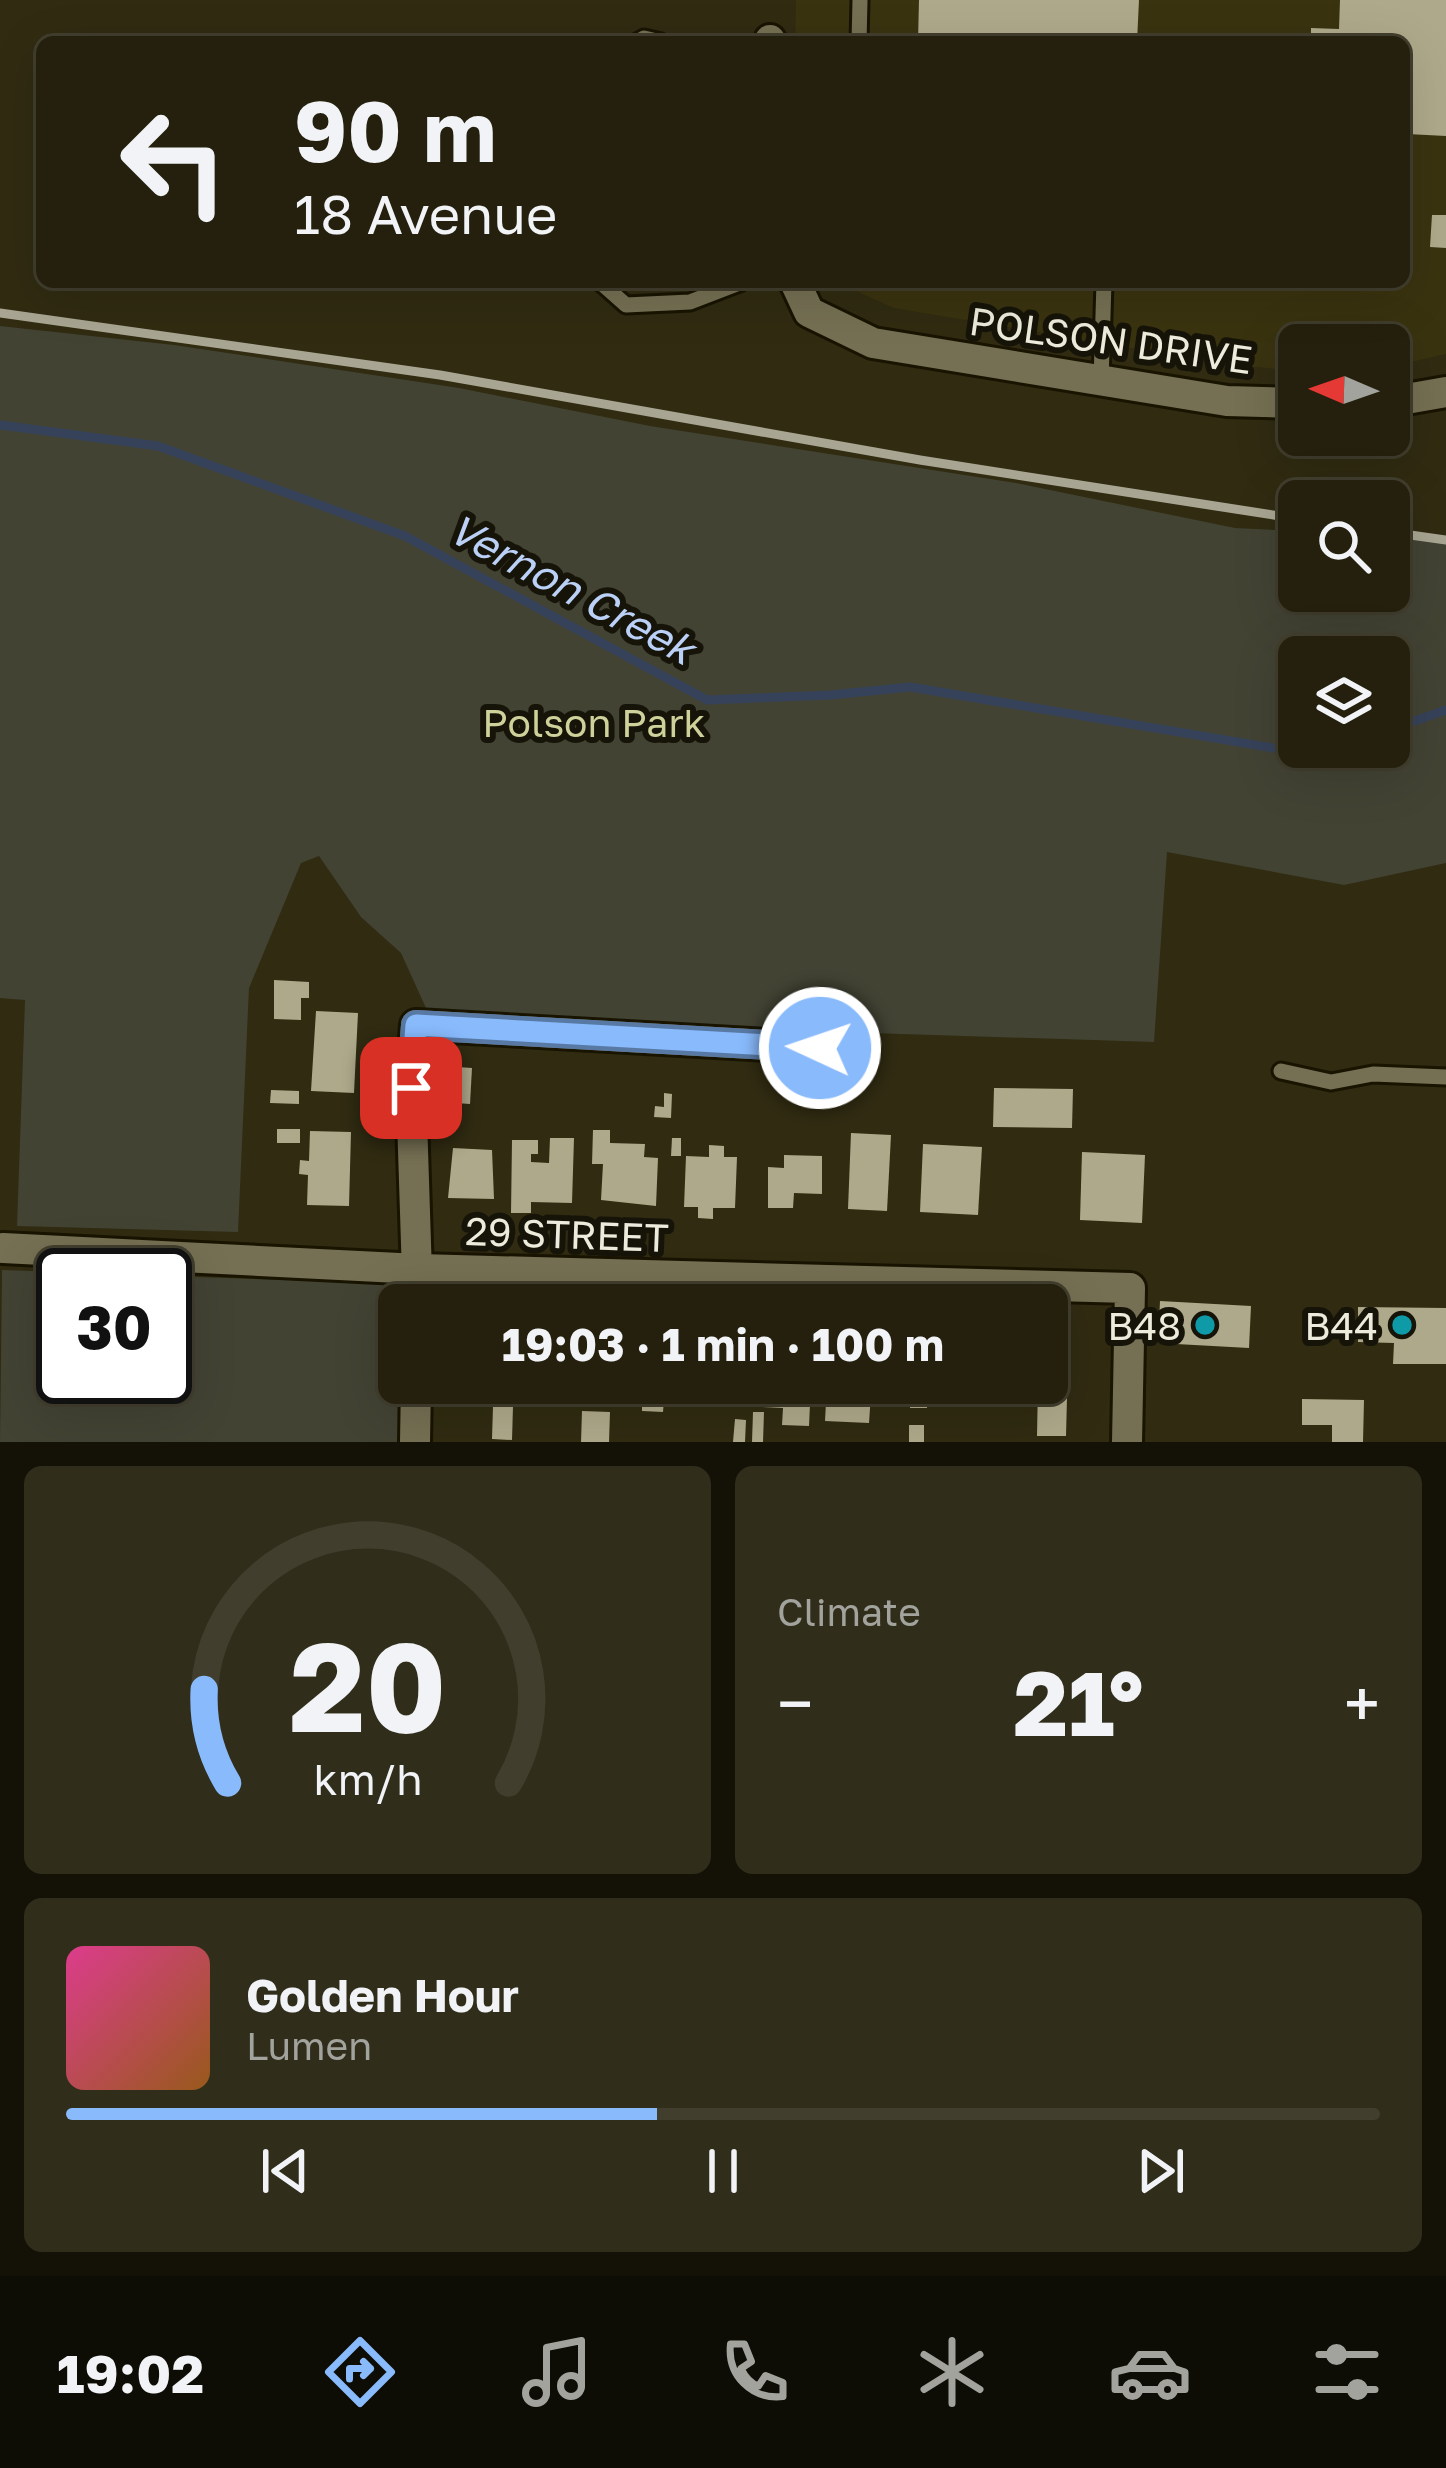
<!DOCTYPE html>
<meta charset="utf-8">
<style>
:root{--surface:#24200d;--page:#302d1b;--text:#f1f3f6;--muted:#a3a39d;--line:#413e2e;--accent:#88bafc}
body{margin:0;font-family:"Golos Text",sans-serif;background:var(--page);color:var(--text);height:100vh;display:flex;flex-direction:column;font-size:45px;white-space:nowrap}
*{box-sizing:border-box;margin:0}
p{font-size:39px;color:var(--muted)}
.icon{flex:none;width:66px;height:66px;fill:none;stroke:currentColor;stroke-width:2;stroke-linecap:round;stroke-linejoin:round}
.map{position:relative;height:1442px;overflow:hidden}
.panel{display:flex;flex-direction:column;gap:24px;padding:24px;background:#141207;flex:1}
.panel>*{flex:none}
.top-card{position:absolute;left:36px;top:36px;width:1374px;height:252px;border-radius:18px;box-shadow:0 12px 48px #0002,0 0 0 3px var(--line);background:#24200d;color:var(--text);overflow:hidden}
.needle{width:78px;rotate:272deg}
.tools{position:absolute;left:1278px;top:324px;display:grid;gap:24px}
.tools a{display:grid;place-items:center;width:132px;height:132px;border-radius:18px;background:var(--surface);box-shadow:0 12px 48px #0002,0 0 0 3px var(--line);font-size:60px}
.speed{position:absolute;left:36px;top:1248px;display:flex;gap:24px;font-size:60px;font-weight:700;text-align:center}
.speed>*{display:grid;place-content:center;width:156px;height:156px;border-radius:50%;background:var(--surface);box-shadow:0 12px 48px #0002,0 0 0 3px var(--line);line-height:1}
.speed .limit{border:6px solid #111;border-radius:18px;background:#fff;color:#111}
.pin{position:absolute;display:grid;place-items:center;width:102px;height:102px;color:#fff;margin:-51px;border-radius:24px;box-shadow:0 6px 18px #0006}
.me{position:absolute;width:132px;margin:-66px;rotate:273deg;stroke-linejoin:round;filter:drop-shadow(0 0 9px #0008)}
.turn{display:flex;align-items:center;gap:42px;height:252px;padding:0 60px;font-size:54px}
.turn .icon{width:156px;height:156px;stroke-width:2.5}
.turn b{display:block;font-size:84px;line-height:102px}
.big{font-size:90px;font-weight:700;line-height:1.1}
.panel .tile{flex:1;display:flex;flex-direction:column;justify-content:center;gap:18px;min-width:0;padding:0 42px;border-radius:18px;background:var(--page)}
.panel .dial{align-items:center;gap:0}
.dial svg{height:312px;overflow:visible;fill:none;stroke:var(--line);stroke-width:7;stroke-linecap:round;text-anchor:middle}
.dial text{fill:var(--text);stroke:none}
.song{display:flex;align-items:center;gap:36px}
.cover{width:144px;height:144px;border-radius:18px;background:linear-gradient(135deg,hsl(330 70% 55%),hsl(30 70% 35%))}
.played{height:12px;border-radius:6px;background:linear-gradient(90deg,var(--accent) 45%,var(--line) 45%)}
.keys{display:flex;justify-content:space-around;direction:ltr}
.heat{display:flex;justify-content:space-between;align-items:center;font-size:66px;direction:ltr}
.panel .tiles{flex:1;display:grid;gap:24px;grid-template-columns:1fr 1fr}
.tile:last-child{grid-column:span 2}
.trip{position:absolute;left:378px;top:1284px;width:690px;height:120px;border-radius:18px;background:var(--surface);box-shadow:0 12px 48px #0002,0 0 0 3px var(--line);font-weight:700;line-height:120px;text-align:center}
.tabs{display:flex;height:192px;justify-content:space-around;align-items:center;background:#0e0d05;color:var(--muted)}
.tabs .icon{width:84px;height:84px}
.tabs .current{color:var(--accent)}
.tabs b{font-size:54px;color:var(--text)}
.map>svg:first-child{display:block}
</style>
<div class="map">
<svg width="1446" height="1442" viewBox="0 0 1446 1442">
<rect width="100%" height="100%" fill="#302b11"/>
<!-- built -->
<path fill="#3a3310" d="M 796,0 L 1446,0 L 1446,354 L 1389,367 L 1389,345 L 1299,345 L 1299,371 L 1227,364 L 894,308 L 836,282 L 1404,282 L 1404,42 L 795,42 Z"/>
<!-- green -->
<g fill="#424333" fill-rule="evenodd">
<path d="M 0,326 L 174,345 L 459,388 L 650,426 L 1016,483 L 1235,528 L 1299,531 L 1299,591 L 1389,591 L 1389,534 L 1446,536 L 1446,863 L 1344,885 L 1167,852 L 1154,1042 L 431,1019 L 401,953 L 361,917 L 319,856 L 301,863 L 249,988 L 238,1232 L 17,1226 L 25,1000 L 0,998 ZM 1299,657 L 1389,657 L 1389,747 L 1299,747 Z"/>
<path d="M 2,1270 L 147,1275 L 63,1275 L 63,1377 L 165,1377 L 165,1276 L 381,1283 L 394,1288 L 401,1305 L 399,1442 L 0,1442 Z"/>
</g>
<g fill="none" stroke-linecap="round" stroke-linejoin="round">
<!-- stream -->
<g stroke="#364259" stroke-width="9">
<path d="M 0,425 L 158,446 L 405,536 L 707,700 L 831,695 L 910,687 L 1315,755 L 1338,747"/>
<path d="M 1389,730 L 1446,710"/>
</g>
</g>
<!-- building -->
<g fill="#afa98b">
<path d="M 919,0 L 1139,0 L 1137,42 L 918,42 Z"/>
<path d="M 1340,0 L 1446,0 L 1446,136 L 1407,134 L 1409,83 L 1404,83 L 1404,42 L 1311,42 L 1311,28 L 1339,29 Z"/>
<path d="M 1432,215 L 1446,215 L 1446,248 L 1430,247 Z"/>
<path d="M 274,980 L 309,982 L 309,998 L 301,998 L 301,1020 L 274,1019 Z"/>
<path d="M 316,1011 L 358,1013 L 354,1093 L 311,1091 Z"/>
<path d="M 443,1066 L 472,1068 L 470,1104 L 441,1102 Z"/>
<path d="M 994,1088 L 1073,1089 L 1072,1128 L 993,1127 Z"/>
<path d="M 271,1090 L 299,1091 L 299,1104 L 270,1103 Z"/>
<path d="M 664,1093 L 672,1094 L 671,1118 L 654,1117 L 655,1106 L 664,1107 Z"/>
<rect x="277" y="1129" width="23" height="14"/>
<path d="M 593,1130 L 610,1130 L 610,1143 L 645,1144 L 644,1157 L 658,1158 L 656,1206 L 601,1200 L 603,1164 L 592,1164 Z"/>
<path d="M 310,1131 L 351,1132 L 349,1206 L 307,1205 L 308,1175 L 299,1174 L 300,1160 L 309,1161 Z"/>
<path d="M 851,1133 L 891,1135 L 887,1211 L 848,1209 Z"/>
<path d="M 550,1138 L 574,1138 L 572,1203 L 531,1202 L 531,1213 L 511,1213 L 512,1140 L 538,1140 L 538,1154 L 531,1154 L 531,1162 L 549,1163 Z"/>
<path d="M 672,1138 L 681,1138 L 681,1156 L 671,1156 Z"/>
<path d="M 923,1144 L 982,1147 L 978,1215 L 920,1212 Z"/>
<path d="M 709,1145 L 724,1146 L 724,1157 L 737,1157 L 735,1208 L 713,1208 L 713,1219 L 698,1218 L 698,1207 L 684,1207 L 686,1156 L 709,1157 Z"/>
<path d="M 453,1148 L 492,1150 L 494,1199 L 448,1198 Z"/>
<path d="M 1082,1152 L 1145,1155 L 1142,1223 L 1080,1220 Z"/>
<path d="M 784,1155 L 822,1156 L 822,1194 L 794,1193 L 793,1208 L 768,1208 L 768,1167 L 784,1168 Z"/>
<path d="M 1160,1301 L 1251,1306 L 1249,1348 L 1158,1343 Z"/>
<path d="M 1358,1307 L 1446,1308 L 1446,1364 L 1393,1364 L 1394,1343 L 1358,1342 Z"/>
<path d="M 1047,1359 L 1068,1360 L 1066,1436 L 1037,1436 L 1038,1383 L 1047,1383 Z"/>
<path d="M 464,1383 L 520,1383 L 519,1401 L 464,1402 Z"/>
<path d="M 556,1383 L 613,1383 L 613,1391 L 556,1390 Z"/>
<path d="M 642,1383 L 701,1383 L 700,1402 L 664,1400 L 663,1412 L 642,1411 Z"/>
<path d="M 763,1383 L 811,1383 L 809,1426 L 782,1425 L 783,1408 L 762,1407 Z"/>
<path d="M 827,1383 L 877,1383 L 877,1394 L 871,1394 L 869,1423 L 825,1421 Z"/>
<path d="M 911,1383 L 938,1383 L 938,1400 L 927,1400 L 927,1408 L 910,1408 Z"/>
<rect x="972" y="1383" width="37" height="11"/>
<path d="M 1302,1399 L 1364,1400 L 1363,1442 L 1332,1442 L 1332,1425 L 1302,1425 Z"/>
<path d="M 493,1406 L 513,1406 L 512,1440 L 492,1439 Z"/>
<path d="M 582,1411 L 610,1412 L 609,1442 L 581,1442 Z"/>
<path d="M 753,1412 L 764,1412 L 763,1442 L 752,1442 Z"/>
<path d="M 735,1419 L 746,1420 L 745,1442 L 733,1442 Z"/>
<rect x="909" y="1425" width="15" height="17"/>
</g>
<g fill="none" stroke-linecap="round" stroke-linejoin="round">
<defs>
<g id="service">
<path d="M 637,42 L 644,38 L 661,42"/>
<path d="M 859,42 L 860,0"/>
<path d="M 600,282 L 626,305 L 690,302 L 742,282"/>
<path d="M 1101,381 L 1104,282"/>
<path d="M 1281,1071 L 1331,1082 L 1373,1074 L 1446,1077"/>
</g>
<g id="minor">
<path d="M 770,42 L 770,40"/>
<path d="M 795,282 L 809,312 L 873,343 L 1227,401 L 1299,403"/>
<path d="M 1389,402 L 1446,392"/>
<path d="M 3,1248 L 419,1269 L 1130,1288 L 1127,1442"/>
<path d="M 418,1305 L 411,1088 L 416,1025 L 821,1048"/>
<path d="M 415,1442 L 416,1383"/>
</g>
</defs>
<!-- service casing -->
<use href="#service" stroke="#181400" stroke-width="21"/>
<!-- minor casing -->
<use href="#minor" stroke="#181400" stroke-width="36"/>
<!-- service -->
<use href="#service" stroke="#757053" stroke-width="15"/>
<!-- minor -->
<use href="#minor" stroke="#757053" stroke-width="30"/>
<!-- rail -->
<g stroke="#a8a592" stroke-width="9">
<path d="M 0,313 L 440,375 L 920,460 L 1299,519"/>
<path d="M 1389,532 L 1446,540"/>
</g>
</g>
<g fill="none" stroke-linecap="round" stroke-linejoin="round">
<defs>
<path id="route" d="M 411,1088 L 416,1025 L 820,1048"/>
</defs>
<!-- route casing -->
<use href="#route" stroke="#5879a4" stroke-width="30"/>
<!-- route -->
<use href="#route" stroke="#88bafc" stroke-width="21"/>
</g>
<!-- markers -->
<g fill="#0f9aa8" stroke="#161408" stroke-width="4.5">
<circle cx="1205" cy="1325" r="12"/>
<circle cx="1402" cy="1325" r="12"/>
</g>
<g text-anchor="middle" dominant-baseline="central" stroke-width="12" stroke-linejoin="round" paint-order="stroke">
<!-- street labels -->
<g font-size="39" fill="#edebdb" stroke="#161408">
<text transform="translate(1111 340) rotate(8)">POLSON DRIVE</text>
<text transform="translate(567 1234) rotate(2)">29 STREET</text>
</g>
<!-- park labels -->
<g font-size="39" fill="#ced19a" stroke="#161408">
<text x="594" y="722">Polson Park</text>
</g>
<!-- poi labels -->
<g font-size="39" fill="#edebdb" stroke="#161408" text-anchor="end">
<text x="1181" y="1325">B48</text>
<text x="1378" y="1325">B44</text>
</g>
<!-- water labels -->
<g font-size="42" font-style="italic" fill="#bbd0f6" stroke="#161408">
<text transform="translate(572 588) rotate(28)">Vernon Creek</text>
</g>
</g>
</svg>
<div class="tools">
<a><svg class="needle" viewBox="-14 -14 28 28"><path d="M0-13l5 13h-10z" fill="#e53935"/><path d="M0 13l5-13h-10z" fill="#a3a39d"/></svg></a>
<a><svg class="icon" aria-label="search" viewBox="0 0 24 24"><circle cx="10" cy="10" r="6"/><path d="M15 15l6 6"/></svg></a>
<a><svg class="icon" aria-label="layers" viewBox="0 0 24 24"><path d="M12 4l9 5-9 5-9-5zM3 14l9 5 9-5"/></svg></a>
</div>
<div class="speed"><div class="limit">30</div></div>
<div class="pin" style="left:411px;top:1088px;background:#d93025"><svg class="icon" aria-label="arrive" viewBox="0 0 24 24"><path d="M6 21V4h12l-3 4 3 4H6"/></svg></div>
<svg class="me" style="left:820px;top:1048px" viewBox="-20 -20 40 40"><circle r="17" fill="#88bafc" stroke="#fff" stroke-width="3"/><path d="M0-11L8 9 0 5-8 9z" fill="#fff"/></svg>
<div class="trip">19:03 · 1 min · 100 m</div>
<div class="top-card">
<div class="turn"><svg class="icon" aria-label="left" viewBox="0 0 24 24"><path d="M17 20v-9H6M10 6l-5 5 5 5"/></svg><div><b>90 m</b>18 Avenue</div></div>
</div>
</div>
<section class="panel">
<div class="tiles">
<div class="tile dial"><svg viewBox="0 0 100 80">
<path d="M14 69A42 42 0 1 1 86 69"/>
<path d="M14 69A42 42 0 0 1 8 45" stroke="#88bafc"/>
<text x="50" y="56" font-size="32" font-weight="700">20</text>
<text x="50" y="72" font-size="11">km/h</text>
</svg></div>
<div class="tile"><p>Climate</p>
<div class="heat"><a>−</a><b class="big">21°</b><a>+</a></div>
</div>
<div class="tile">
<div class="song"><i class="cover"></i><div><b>Golden Hour</b><p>Lumen</p></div></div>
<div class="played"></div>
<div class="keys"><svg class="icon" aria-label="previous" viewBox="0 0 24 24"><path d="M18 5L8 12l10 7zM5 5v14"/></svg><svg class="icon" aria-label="pause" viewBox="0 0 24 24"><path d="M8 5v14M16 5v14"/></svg><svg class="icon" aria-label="next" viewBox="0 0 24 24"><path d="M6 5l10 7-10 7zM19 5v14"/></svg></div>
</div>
</div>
</section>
<nav class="tabs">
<b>19:02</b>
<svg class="icon current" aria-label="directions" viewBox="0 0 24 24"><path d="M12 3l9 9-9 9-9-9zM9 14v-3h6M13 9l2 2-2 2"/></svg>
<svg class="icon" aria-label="music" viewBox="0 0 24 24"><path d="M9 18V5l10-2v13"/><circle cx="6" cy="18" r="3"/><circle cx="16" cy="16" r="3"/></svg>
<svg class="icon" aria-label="phone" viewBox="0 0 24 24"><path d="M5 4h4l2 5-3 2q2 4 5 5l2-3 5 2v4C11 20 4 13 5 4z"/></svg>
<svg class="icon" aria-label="climate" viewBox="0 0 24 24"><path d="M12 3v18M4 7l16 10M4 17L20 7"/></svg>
<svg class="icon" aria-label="car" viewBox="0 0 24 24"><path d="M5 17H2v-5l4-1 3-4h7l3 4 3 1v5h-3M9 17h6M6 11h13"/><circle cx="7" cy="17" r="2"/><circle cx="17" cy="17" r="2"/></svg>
<svg class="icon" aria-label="filters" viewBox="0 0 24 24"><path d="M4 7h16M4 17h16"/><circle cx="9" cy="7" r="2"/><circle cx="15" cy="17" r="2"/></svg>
</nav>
